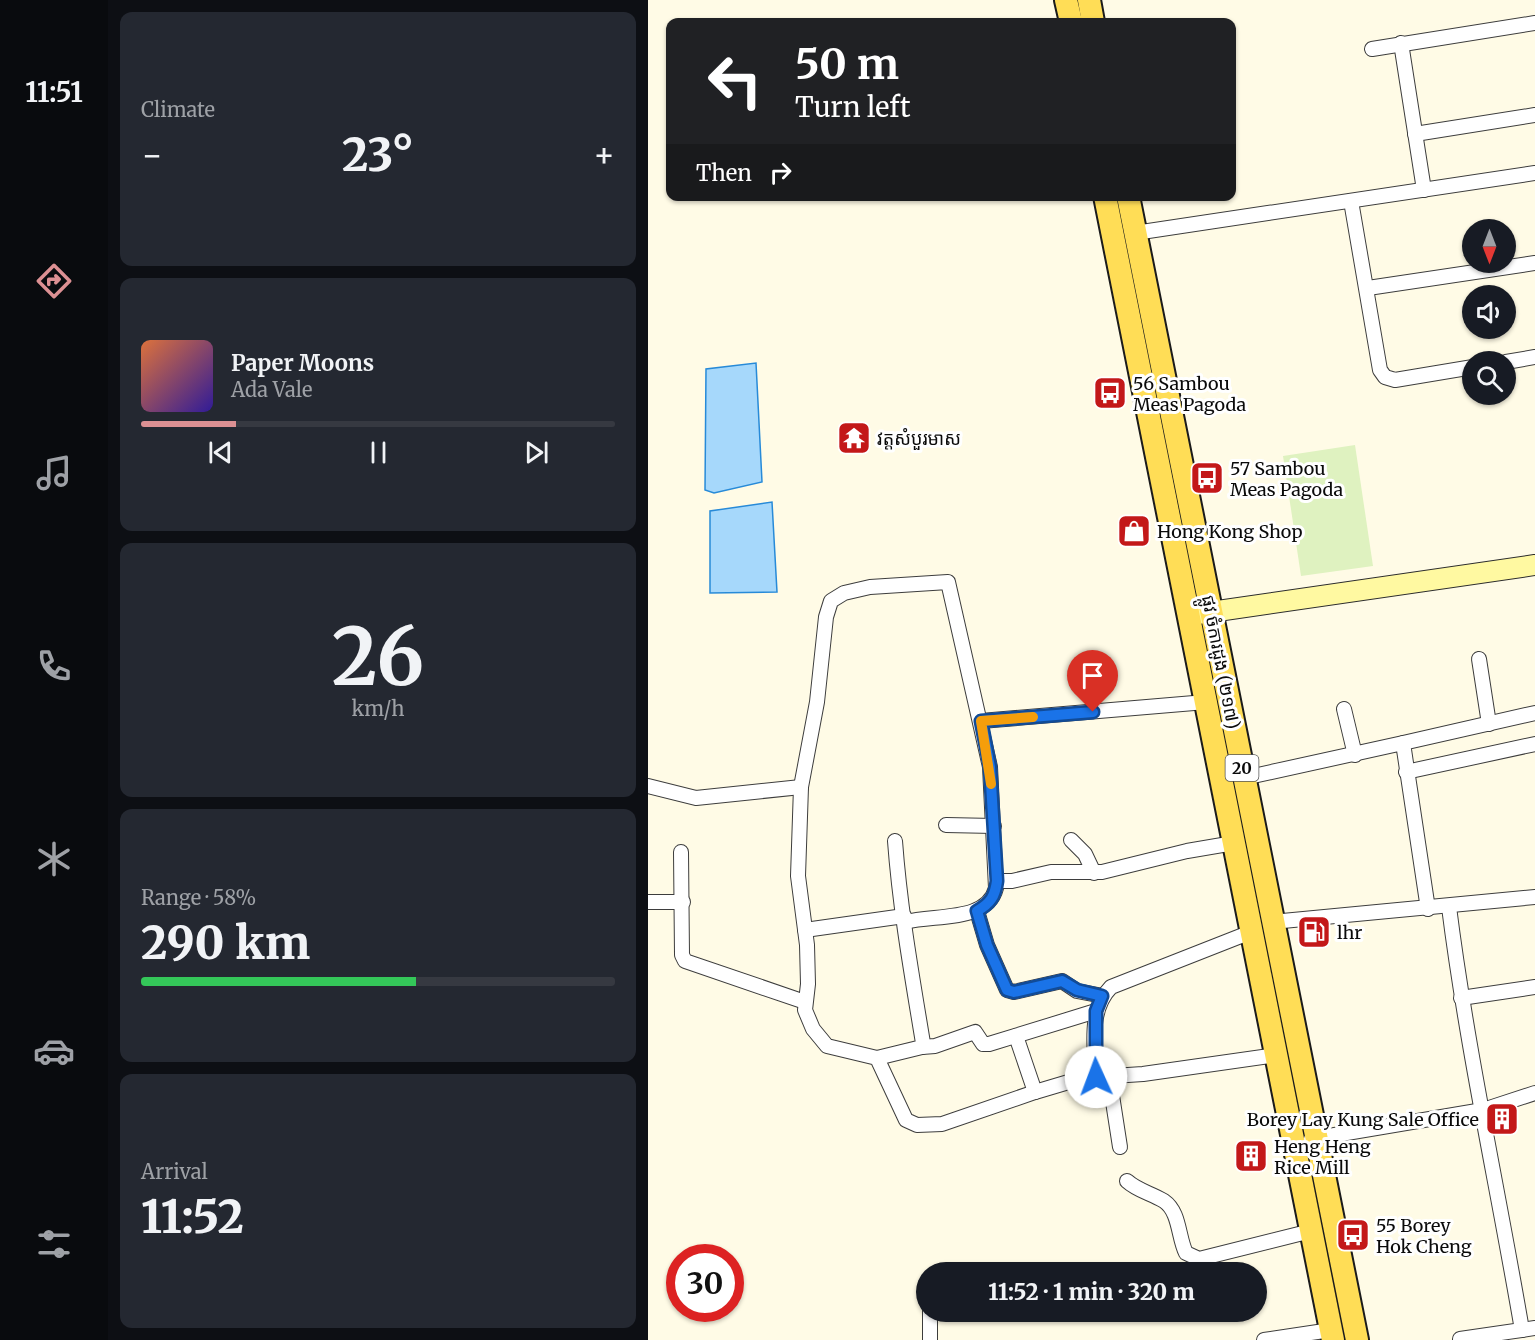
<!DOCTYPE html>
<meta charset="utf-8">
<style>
:root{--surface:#171b24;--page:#242831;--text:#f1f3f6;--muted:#9ea1a6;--line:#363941;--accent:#dc9093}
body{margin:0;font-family:Merriweather,"Noto Sans Khmer",serif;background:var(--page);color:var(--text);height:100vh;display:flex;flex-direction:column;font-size:22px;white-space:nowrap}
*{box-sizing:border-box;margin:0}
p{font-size:20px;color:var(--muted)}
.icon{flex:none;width:33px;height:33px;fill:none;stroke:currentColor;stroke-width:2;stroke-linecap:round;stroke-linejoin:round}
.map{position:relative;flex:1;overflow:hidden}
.sheet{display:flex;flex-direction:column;gap:12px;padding:12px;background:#0d0f14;width:540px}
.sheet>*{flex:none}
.top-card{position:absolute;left:18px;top:18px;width:570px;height:183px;border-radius:12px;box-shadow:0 2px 4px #0004;background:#202124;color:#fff;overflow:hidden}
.needle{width:39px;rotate:180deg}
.controls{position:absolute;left:814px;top:219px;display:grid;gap:12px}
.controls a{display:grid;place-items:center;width:54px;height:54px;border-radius:50%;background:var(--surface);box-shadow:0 2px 4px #0004;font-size:30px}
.speed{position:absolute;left:18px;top:1244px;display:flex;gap:12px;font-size:30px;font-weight:700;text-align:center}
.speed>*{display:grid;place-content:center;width:78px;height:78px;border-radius:50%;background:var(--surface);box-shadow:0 2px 4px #0004;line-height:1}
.speed .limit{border:9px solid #d22;background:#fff;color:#111}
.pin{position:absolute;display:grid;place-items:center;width:51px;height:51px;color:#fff;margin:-62px -26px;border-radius:50% 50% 50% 0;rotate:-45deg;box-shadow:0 0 6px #0007}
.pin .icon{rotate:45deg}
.me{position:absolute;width:66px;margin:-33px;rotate:358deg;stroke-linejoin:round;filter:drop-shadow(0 0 4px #0008)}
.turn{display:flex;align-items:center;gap:21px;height:126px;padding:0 30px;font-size:27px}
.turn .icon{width:78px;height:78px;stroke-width:2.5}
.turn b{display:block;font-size:42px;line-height:51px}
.then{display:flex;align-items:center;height:57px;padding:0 30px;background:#0003;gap:12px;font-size:22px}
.big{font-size:45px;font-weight:800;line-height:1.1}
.sheet .widget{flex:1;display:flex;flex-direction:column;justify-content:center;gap:9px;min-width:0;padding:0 21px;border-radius:12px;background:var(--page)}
.sheet .dial{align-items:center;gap:0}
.dial b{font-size:78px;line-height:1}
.song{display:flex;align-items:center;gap:18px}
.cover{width:72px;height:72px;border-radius:9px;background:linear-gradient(135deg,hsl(20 70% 55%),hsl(250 70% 35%))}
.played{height:6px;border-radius:3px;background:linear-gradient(90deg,var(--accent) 20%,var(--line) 20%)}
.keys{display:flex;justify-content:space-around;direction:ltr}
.heat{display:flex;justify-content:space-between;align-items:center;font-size:33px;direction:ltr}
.charge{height:9px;border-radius:4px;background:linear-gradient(90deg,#34c759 58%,var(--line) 0)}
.trip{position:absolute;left:268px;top:1262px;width:351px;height:60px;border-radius:30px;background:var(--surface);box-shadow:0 2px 4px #0004;font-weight:800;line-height:60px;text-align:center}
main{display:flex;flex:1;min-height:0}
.dock{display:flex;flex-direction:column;width:108px;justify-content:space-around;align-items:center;background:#090b0e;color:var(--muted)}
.dock .icon{width:42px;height:42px}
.dock .current{color:var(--accent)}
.dock b{font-size:27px;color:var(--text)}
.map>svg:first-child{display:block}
</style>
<main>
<nav class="dock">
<b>11:51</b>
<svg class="icon current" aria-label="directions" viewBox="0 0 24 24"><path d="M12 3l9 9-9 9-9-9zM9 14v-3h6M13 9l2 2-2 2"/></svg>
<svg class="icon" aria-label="music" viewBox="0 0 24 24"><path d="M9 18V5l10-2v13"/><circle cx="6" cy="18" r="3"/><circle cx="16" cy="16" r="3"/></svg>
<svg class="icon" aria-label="phone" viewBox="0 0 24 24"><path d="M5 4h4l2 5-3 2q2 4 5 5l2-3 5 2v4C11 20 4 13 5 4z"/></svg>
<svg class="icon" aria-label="climate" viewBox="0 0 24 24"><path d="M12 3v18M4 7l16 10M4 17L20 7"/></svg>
<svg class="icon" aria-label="car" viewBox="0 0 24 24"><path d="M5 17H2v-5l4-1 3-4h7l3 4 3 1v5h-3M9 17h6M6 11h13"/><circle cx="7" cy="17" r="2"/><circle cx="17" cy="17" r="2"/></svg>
<svg class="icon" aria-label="filters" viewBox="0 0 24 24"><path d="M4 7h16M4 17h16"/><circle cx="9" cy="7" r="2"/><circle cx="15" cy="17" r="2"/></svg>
</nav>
<section class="sheet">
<div class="widget"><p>Climate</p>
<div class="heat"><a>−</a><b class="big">23°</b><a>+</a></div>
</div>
<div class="widget">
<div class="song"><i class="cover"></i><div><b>Paper Moons</b><p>Ada Vale</p></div></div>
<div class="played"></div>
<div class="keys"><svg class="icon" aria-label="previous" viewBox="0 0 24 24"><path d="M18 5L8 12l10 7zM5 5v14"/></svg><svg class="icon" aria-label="pause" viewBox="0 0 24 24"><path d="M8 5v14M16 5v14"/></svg><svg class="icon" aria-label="next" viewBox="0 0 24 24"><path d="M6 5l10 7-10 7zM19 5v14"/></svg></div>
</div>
<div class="widget dial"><b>26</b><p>km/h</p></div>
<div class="widget"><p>Range · 58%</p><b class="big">290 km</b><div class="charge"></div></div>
<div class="widget"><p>Arrival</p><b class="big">11:52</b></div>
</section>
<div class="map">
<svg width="887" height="1340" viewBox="0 0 887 1340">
<rect width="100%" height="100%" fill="#fffbe6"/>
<!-- pitch -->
<path fill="#dff2c0" d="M 707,445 L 725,566 L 653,576 L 635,456 Z"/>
<!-- water -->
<g fill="#a6d8fb" stroke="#278ad8" stroke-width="1.5">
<path d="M 108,363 L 114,482 L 66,493 L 57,490 L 58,369 Z"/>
<path d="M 124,502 L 129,592 L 62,593 L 62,511 Z"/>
</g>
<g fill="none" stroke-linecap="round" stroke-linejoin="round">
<defs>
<g id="street">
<path d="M 753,43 L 776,190"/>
<path d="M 724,49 L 887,23"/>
<path d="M 767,134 L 887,115"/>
<path d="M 703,201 L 732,370 L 737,377 L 747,380 L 825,367"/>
<path d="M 487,233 L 887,173"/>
<path d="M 720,288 L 887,263"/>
<path d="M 858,362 L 887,357"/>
<path d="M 831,659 L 841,724"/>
<path d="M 696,709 L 707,755"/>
<path d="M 333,721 L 558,702"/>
<path d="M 755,743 L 887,713"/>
<path d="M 758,772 L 887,744"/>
<path d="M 596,778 L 755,743 L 780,909"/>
<path d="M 0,786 L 48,798 L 153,787"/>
<path d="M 298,825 L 346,826"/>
<path d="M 423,840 L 437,854 L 446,873"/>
<path d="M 33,852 L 34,955 L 37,961 L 157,1002"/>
<path d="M 349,881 L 364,881 L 403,872 L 454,872 L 539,851 L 586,843"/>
<path d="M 0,902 L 35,902"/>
<path d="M 801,907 C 819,1049 850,1189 874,1330"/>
<path d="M 329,911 L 339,945 L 359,990 L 366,992 L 414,981 L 429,991 L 455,996"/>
<path d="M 258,922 C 286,914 339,923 348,888 L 342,767 L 300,582 L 222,587 L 196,593 L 183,601 L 178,617 L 169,702 L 153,787 L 150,876 L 159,945 L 160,984 L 157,1010 L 165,1029 L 179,1046 L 229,1058 L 258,1120 L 269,1125 L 294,1124 L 387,1092 L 434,1078 L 495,1074 L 628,1055"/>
<path d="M 624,922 L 887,897"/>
<path d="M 157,930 L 256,916"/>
<path d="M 813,998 L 887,987"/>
<path d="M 368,1036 L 387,1092"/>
<path d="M 274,1047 L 287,1046 L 327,1032 L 335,1044 L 341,1044 L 448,1011"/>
<path d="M 229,1058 L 274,1047 L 275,1043 C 264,976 252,909 247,841"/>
<path d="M 461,1076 L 472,1147"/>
<path d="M 448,1077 C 447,1048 440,1010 463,987 L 603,932"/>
<path d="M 663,1139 L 835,1110 L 887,1093"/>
<path d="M 479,1181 C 490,1191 503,1193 516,1201 C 532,1212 530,1237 538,1253 L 551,1259 L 663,1231"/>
<path d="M 812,1339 L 887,1328"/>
<path d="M 282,1340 L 282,1311"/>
<path d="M 616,1340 L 683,1330"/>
</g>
<path id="secondary" d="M 549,614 L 887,565"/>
<g id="primary">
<path d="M 418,0 L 423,22"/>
<path d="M 441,0 L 445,22"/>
<path d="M 457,196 L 685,1340"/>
<path d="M 480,196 L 709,1340"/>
</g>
</defs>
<!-- street casing -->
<use href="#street" stroke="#3d3d3d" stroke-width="16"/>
<!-- secondary casing -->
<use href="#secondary" stroke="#2c2c2c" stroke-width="22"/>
<!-- primary casing -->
<use href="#primary" stroke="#1b1b1b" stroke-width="26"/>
<!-- street -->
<use href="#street" stroke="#fff" stroke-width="14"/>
<!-- secondary -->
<use href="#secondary" stroke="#fff9a1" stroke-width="20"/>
<!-- primary -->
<use href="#primary" stroke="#ffdd56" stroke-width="22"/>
</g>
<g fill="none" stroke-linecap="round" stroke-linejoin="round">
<defs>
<path id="route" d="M 445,712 L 333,721 L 342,767 L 349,881 C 347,896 343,903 329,911 L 339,945 L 359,990 L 366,992 L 414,981 L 429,990 L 454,996 L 448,1011 L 448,1077"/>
</defs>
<!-- route casing -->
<use href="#route" stroke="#114b97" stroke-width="15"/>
<!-- route -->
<use href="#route" stroke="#1a73e8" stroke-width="10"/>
<!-- slow -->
<path stroke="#f59e0b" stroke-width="10" d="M 343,784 L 333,721 L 385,717"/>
</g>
<!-- icons -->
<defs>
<symbol id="bus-square" viewBox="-11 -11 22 22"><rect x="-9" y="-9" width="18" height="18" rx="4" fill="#c31819" stroke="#fff"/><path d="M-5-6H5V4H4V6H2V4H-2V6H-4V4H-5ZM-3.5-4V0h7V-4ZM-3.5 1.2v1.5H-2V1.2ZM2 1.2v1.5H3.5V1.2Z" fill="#fff"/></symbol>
<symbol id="temple-square" viewBox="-11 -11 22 22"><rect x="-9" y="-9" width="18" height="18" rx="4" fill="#c31819" stroke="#fff"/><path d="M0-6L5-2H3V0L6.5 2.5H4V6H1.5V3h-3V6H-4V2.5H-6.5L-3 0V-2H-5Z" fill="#fff"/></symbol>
<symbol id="shop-square" viewBox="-11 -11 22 22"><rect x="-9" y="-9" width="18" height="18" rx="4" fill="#c31819" stroke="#fff"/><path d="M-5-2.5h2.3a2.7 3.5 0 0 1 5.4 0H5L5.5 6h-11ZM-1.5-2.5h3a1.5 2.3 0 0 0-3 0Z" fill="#fff"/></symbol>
<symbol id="fuel-square" viewBox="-11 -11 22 22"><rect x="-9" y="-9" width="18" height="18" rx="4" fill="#c31819" stroke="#fff"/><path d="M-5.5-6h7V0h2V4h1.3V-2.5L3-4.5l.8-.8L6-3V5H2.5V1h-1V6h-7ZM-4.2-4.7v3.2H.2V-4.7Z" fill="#fff"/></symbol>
<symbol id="building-square" viewBox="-11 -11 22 22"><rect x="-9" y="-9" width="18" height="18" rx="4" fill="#c31819" stroke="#fff"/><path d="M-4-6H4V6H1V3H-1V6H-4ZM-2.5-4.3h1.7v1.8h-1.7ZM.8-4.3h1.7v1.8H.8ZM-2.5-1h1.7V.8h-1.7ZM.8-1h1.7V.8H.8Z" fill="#fff"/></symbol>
</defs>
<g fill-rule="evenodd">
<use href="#bus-square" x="443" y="374" width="38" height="38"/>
<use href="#temple-square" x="187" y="419" width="38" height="38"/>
<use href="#bus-square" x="540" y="459" width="38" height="38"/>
<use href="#shop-square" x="467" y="512" width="38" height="38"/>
<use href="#fuel-square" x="647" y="913" width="38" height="38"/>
<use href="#building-square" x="835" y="1100" width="38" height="38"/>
<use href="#building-square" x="584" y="1137" width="38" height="38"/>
<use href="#bus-square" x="686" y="1216" width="38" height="38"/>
</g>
<g text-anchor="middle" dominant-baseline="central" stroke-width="6" stroke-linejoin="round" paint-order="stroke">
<!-- shield labels -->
<rect fill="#fff" stroke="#545454" stroke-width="1.5" x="577.5" y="755" width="33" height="26" rx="4.5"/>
<g font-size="16" font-weight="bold" fill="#0a0a0a">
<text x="594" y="768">20</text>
</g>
<!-- poi labels -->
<g font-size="18" fill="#0a0a0a" stroke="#fff" text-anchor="start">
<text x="485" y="383">56 Sambou<tspan x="485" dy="21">Meas Pagoda</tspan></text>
<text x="229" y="438">វត្តសំបួរមាស</text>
<text x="582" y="468">57 Sambou<tspan x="582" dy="21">Meas Pagoda</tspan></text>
<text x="509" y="531">Hong Kong Shop</text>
<text x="689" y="932">lhr</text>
<text x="831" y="1119" text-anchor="end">Borey Lay Kung Sale Office</text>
<text x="626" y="1146">Heng Heng<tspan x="626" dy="21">Rice Mill</tspan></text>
<text x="728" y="1225">55 Borey<tspan x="728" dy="21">Hok Cheng</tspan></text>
</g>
<!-- street labels -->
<g font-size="18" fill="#0a0a0a" stroke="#fff">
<text transform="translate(573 662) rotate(79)">ផ្លូវ ចំការដូង (២១៧)</text>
</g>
</g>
</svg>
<div class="controls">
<a><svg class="needle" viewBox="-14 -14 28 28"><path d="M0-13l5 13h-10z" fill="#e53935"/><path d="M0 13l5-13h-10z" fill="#9ea1a6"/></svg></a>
<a><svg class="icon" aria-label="sound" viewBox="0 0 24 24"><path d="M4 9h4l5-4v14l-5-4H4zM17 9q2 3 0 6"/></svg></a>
<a><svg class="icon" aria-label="search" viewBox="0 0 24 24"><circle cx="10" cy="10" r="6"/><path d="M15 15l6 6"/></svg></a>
</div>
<div class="speed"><div class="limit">30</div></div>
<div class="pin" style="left:445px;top:712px;background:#d93025"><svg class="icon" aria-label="arrive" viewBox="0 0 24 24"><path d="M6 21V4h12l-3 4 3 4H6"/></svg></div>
<svg class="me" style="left:448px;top:1077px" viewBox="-20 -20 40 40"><circle r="19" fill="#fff"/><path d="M0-13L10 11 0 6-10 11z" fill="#1a73e8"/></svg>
<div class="trip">11:52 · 1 min · 320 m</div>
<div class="top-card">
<div class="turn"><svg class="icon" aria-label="left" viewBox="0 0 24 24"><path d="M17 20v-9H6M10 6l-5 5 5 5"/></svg><div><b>50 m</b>Turn left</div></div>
<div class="then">Then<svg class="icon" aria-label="right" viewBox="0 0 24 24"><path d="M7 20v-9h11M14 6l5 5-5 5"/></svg></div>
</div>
</div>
</main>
